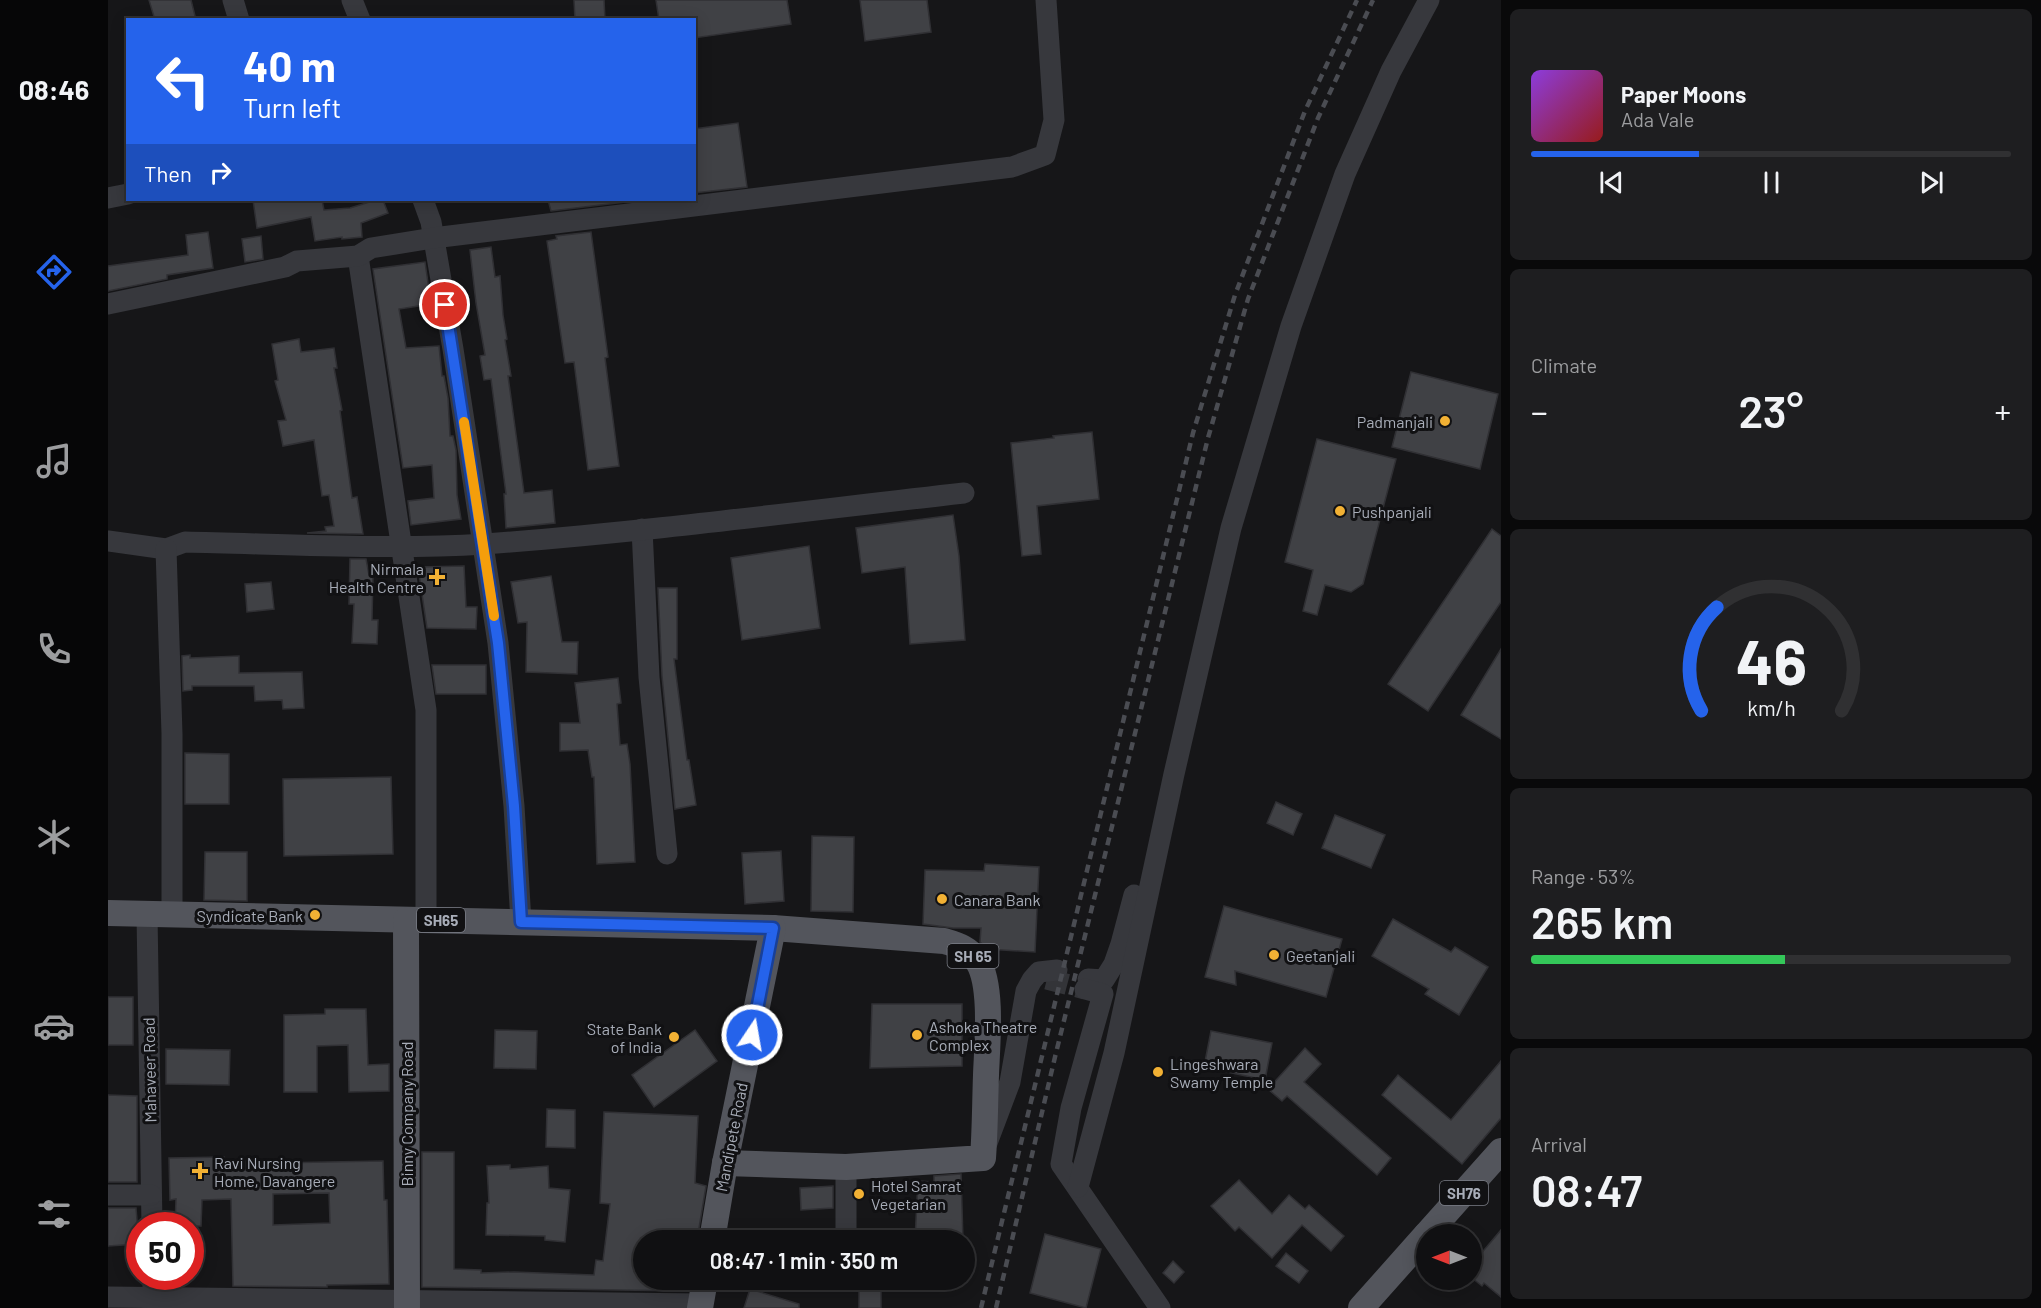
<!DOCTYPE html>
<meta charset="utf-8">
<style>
:root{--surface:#101012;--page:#1e1e20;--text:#f1f3f6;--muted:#9c9d9f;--line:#303032;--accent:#2563eb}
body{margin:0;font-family:Barlow,sans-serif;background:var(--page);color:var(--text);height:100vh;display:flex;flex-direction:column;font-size:22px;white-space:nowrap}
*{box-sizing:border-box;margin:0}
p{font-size:20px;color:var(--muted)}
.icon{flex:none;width:33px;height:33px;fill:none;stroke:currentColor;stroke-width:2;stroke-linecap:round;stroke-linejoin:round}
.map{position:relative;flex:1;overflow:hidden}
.drawer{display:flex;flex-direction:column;gap:9px;padding:9px;background:#09090a;width:540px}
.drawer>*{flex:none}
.top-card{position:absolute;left:18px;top:18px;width:570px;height:183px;border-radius:0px;box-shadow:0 3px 15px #0003,0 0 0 2px var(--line);background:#2563eb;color:#fff;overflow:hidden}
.needle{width:39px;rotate:270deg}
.fabs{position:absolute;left:1308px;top:1224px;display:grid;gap:12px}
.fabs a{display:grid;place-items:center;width:66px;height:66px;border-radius:50%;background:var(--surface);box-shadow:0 3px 15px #0003,0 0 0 2px var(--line);font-size:30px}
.speed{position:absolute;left:18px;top:1212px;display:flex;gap:12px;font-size:30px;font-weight:700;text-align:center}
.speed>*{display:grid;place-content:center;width:78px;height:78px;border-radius:50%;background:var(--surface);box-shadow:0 3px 15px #0003,0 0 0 2px var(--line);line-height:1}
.speed .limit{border:9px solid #d22;background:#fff;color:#111}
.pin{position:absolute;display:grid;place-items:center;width:51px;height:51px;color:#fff;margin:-26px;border:3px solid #fff;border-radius:50%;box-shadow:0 2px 6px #0007}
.me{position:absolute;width:66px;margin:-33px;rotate:12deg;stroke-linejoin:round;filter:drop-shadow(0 0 4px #0008)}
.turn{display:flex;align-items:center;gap:21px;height:126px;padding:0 18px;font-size:27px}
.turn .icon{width:78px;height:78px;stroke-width:2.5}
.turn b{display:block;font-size:42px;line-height:51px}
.then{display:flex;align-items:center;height:57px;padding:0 18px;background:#0003;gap:12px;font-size:22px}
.big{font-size:45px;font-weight:600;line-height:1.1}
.drawer .card{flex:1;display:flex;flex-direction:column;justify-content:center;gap:9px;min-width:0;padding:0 21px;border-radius:9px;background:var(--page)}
.drawer .dial{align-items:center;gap:0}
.dial svg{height:156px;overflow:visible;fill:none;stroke:var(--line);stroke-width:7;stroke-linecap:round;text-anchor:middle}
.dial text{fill:var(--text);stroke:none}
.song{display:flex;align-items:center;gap:18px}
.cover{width:72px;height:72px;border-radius:9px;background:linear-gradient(135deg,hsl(270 70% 55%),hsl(0 70% 35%))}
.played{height:6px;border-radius:3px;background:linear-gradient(90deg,var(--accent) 35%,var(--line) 35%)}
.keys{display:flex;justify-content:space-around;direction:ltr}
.heat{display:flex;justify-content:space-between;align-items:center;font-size:33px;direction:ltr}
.charge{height:9px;border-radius:4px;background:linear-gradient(90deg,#34c759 53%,var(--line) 0)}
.trip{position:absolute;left:525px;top:1230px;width:342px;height:60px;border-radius:30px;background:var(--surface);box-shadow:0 3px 15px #0003,0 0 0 2px var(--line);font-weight:600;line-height:60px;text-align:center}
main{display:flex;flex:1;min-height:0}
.dock{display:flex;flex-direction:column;width:108px;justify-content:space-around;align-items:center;background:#060607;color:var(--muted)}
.dock .icon{width:42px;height:42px}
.dock .selected{color:var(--accent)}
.dock b{font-size:27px;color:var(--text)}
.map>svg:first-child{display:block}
</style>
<main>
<nav class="dock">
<b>08:46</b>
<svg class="icon selected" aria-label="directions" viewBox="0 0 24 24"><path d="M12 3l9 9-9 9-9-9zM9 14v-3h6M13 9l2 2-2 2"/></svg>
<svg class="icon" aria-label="music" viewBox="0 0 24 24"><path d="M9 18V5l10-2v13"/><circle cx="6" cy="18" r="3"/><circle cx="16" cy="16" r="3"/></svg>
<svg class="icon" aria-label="phone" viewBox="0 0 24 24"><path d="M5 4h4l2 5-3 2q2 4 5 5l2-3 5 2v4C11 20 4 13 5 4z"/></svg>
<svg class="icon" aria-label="climate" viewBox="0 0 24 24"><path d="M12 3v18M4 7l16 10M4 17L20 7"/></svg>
<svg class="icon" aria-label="car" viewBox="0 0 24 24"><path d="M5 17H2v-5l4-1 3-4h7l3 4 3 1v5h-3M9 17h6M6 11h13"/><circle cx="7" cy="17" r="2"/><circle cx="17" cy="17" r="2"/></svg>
<svg class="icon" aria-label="filters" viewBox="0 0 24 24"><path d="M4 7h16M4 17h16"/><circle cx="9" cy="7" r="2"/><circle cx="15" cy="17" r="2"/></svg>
</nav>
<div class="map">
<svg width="1393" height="1308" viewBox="0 0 1393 1308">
<rect width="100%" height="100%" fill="#161618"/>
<!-- building -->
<g fill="#404145" stroke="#303034" stroke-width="1.5" fill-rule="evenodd">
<path d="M 41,0 L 83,0 L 88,20 L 47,20 Z"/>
<path d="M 466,0 L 496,0 L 497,20 L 467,20 Z"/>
<path d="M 548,0 L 679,0 L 683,24 L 586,38 L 586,20 L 551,20 Z"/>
<path d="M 752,0 L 819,0 L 823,32 L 757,41 Z"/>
<path d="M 630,123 L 639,187 L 586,193 L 586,129 Z"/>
<path d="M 145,200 L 214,200 L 216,210 L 242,208 L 268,200 L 275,200 L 280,213 L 253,223 L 254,237 L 234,239 L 234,237 L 207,241 L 203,217 L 149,228 Z"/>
<path d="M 440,200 L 534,200 L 443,211 Z"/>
<path d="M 100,232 L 105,268 L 59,275 L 59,279 L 0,291 L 0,266 L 80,255 L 78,235 Z"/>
<path d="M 483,232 L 500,357 L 497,358 L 511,466 L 480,470 L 466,362 L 457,363 L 439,241 L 449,239 L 448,236 Z"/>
<path d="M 153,236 L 155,259 L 137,262 L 134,239 Z"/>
<path d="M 383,247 L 387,277 L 392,276 L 395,315 L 399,339 L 397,340 L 403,376 L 400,376 L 416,493 L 444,490 L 447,523 L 398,528 L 396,494 L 398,494 L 383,379 L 376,380 L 372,356 L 377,355 L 368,303 L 362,250 Z"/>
<path d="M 317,262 L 323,304 L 291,309 L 298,348 L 331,346 L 334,376 L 336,376 L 340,398 L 342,436 L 345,436 L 348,450 L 349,495 L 353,519 L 303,525 L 300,501 L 326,498 L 324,465 L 295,468 L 265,269 Z"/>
<path d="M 191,339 L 193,352 L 226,348 L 229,368 L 226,368 L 234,410 L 232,411 L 244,498 L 249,497 L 255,534 L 199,533 L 218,531 L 217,527 L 226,526 L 221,495 L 214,496 L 206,440 L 175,446 L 170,421 L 178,420 L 167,381 L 170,380 L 164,344 Z"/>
<path d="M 1303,372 L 1390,394 L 1372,469 L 1284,447 Z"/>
<path d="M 984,432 L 991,499 L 929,506 L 933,554 L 914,556 L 903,443 L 946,438 L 945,436 Z"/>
<path d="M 1209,439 L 1288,459 L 1255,584 L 1243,592 L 1217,585 L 1209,615 L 1195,611 L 1205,570 L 1177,562 Z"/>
<path d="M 845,515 L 851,556 L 857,640 L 802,644 L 797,567 L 754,573 L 748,528 Z"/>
<path d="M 1384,529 L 1393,536 L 1393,602 L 1320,711 L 1280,684 Z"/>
<path d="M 701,546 L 712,628 L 634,640 L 623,558 Z"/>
<path d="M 242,559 L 258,559 L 261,575 L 265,575 L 264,620 L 270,620 L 269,644 L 244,643 L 246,604 L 241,604 Z"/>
<path d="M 356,566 L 358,607 L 369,607 L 368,629 L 319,628 L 310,567 Z"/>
<path d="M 443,576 L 454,642 L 470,642 L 469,674 L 418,672 L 419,622 L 410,623 L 403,582 Z"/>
<path d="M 163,582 L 166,609 L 139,612 L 137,584 Z"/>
<path d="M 550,588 L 569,588 L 569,659 L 566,659 L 579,760 L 581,760 L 588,805 L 567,809 L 554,676 Z"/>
<path d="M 1393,649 L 1393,739 L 1353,715 Z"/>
<path d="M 82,655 L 82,658 L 131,656 L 131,673 L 194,672 L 196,708 L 175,709 L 174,700 L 147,701 L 146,686 L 84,686 L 84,690 L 75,691 L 74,656 Z"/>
<path d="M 324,665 L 378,665 L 378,694 L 328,694 Z"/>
<path d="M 510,678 L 513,703 L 509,704 L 512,745 L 519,744 L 522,764 L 527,862 L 489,864 L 486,777 L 484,777 L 480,750 L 452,751 L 452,723 L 472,723 L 467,683 Z"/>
<path d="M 77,753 L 121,754 L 121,804 L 77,804 Z"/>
<path d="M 283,777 L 285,854 L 176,856 L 175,779 Z"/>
<path d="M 1168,802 L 1194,814 L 1185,835 L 1159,823 Z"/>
<path d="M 1227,815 L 1277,835 L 1263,868 L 1214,848 Z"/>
<path d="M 704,836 L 746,837 L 745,912 L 703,911 Z"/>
<path d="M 673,851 L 676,901 L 637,904 L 634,853 Z"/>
<path d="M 97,852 L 139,852 L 139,901 L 96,900 Z"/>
<path d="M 877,864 L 931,867 L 927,952 L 879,949 L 872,942 L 873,928 L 845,928 L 815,924 L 817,870 L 876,871 Z"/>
<path d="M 1116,906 L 1234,939 L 1218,997 L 1127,971 L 1128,985 L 1097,977 Z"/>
<path d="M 1285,919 L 1343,952 L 1347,947 L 1380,967 L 1351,1015 L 1317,994 L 1321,989 L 1264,956 Z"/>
<rect x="0" y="997" width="25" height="48"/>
<path d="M 764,1004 L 854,1004 L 854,1066 L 762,1068 Z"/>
<path d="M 217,1009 L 258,1009 L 260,1065 L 281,1064 L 281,1091 L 241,1092 L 240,1045 L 209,1046 L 209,1092 L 176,1092 L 176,1015 L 217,1014 Z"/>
<path d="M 387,1030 L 429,1031 L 428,1069 L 386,1068 Z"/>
<path d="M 587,1030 L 609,1061 L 546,1107 L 524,1075 Z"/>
<path d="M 1103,1031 L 1164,1043 L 1157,1080 L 1096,1067 Z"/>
<path d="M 1197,1048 L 1213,1064 L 1196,1082 L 1283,1158 L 1269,1175 L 1179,1096 L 1174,1101 L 1160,1089 Z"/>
<path d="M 58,1049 L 122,1050 L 121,1085 L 58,1084 Z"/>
<path d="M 1393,1061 L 1393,1118 L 1354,1164 L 1274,1095 L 1290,1075 L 1343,1120 Z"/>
<path d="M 0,1095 L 29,1096 L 29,1182 L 0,1182 Z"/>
<path d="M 439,1109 L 467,1110 L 467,1148 L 438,1147 Z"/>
<path d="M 496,1112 L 590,1116 L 587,1183 L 598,1186 L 589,1240 L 536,1240 L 536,1280 L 577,1280 L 576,1291 L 314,1287 L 314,1152 L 346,1152 L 346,1269 L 373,1270 L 373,1273 L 406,1272 L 486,1275 L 488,1260 L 495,1261 L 502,1204 L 492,1203 Z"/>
<path d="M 116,1157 L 116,1161 L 164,1160 L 164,1163 L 275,1161 L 276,1200 L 279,1200 L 281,1284 L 219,1285 L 219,1287 L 125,1286 L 123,1199 L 94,1200 L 93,1226 L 67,1226 L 68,1199 L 62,1200 L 61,1158 ZM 221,1193 L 222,1223 L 165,1225 L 165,1194 Z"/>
<path d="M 402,1165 L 402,1169 L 440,1166 L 441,1188 L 462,1190 L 457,1242 L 437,1240 L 437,1236 L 378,1235 L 379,1203 L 381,1203 L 379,1166 Z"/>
<path d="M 853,1174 L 855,1240 L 807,1240 L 810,1181 L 826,1182 L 826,1176 Z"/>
<path d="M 1131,1180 L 1164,1214 L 1181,1195 L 1197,1209 L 1201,1205 L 1236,1236 L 1223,1251 L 1194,1225 L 1164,1258 L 1131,1227 L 1127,1231 L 1103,1206 Z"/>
<path d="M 725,1186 L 725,1208 L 693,1210 L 692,1188 Z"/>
<path d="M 0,1208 L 28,1208 L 31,1244 L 0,1246 Z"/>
<path d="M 1393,1230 L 1393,1297 L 1376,1283 L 1374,1286 L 1364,1278 L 1364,1250 L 1371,1256 Z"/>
<path d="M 937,1234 L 993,1249 L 978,1308 L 922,1293 Z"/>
<path d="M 1178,1253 L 1200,1271 L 1191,1283 L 1168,1266 Z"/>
<path d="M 1065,1261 L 1076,1272 L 1066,1283 L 1055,1273 Z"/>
<rect x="751" y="1280" width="22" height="28"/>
<path d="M 642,1289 L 691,1304 L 691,1308 L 636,1308 Z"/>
</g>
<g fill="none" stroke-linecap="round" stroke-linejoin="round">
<!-- minor-tunnel -->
<path stroke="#333438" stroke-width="21" stroke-dasharray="21 10" stroke-linecap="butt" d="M 939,979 L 977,989"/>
<!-- minor -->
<g stroke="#37383d" stroke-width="21">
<path d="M 125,0 L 131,20"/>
<path d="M 244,0 L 252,20"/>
<path d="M 0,198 L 20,194"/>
<path d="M 315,200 L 323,222 L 345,349 L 390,643 L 406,806 L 413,922"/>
<path d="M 250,256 L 318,710 L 318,920"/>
<path d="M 0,304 L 177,267 L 189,261 L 250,256 L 263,248 L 325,238 L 904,167 L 937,155 L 946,120 L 938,0"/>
<path d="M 534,529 L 541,677 L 559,854"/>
<path d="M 0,541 L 58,549 L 77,542 C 176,544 278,550 377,544 C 537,532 696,511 856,493"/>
<path d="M 58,549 L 64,734 L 64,914"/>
<path d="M 39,914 L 44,1226"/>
<path d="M 980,979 L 996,980 L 1006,964 L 1013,944 L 1026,895"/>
<path d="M 977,989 L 995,994 L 963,1108 L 953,1164 L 1052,1308"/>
<path d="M 879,1143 L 902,1082 L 918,991 L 924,980 L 931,972 L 949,970"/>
<path d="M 970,1187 L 1006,1053 L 1066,774 L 1123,528 L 1183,326 L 1237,174 L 1283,71 L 1321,0"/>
<path d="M 0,1195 L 43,1195"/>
<path d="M 738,1240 L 738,1167"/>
<path d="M 45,1276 L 45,1308"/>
<path d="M 0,1297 L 593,1304"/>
</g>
<!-- major -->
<g stroke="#53555c" stroke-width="26">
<path d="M 0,913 L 665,928 L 836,941 C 850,945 862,949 870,962 C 885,986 879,1046 878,1075 C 877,1103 877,1131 875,1158 L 738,1167 L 617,1163"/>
<path d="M 298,920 L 299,1308"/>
<path d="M 1319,1234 L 1393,1151"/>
<path d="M 604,1240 L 617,1163 L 665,928"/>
<path d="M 592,1308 L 597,1280"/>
<path d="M 1253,1308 L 1318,1235"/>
</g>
<!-- rail -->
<g stroke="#4a4c52" stroke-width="4.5" stroke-dasharray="8 6" stroke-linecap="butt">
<path d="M 873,1308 L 1085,433 L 1127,295 L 1197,111 L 1249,0"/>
<path d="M 888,1308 L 947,1057 L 1100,438 L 1140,299 L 1210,118 L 1265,0"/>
</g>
</g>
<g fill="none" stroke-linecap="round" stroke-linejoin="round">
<defs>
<path id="route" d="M 337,305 L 390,643 L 406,806 L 413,922 L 665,928 L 644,1035"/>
</defs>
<!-- route casing -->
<use href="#route" stroke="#184099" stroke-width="15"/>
<!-- route -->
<use href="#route" stroke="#2563eb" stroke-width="10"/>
<!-- slow -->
<path stroke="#f59e0b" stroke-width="10" d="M 356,422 L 386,616"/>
</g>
<!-- markers -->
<g fill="#f2b134" stroke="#111113" stroke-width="2">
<circle cx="1337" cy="421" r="6"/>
<circle cx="1232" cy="511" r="6"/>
<path d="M326 568h6v6h6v6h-6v6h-6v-6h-6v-6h6z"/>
<circle cx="834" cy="899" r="6"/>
<circle cx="207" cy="915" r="6"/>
<circle cx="1166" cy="955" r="6"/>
<circle cx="809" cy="1035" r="6"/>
<circle cx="566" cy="1037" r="6"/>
<circle cx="1050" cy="1072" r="6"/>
<path d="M89 1162h6v6h6v6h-6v6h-6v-6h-6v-6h6z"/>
<circle cx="751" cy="1194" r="6"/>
</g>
<g text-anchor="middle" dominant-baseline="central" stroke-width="6" stroke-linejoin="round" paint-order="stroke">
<!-- shield labels -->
<g fill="#111113" stroke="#7b7e86" stroke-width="1.5">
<rect x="309" y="908" width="48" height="24" rx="4.5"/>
<rect x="839.5" y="944" width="51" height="24" rx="4.5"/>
<rect x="1332" y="1181" width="48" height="24" rx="4.5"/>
</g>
<g font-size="15" font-weight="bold" fill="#a8adb8">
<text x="333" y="920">SH65</text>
<text x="865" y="956">SH 65</text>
<text x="1356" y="1193">SH76</text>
</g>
<!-- poi labels -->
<g font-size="16" fill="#a8adb8" stroke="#111113" text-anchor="start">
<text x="1325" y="421" text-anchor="end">Padmanjali</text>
<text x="1244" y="511">Pushpanjali</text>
<text x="316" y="568" text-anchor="end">Nirmala<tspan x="316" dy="18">Health Centre</tspan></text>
<text x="846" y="899">Canara Bank</text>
<text x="195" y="915" text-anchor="end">Syndicate Bank</text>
<text x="1178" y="955">Geetanjali</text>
<text x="821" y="1026">Ashoka Theatre<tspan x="821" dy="18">Complex</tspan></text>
<text x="554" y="1028" text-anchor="end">State Bank<tspan x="554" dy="18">of India</tspan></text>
<text x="1062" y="1063">Lingeshwara<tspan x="1062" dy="18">Swamy Temple</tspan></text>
<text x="106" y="1162">Ravi Nursing<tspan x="106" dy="18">Home, Davangere</tspan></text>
<text x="763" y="1185">Hotel Samrat<tspan x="763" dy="18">Vegetarian</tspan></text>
</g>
<!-- street labels -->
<g font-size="16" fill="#a8adb8" stroke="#111113">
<text transform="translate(41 1070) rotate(-91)">Mahaveer Road</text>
<text transform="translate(298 1114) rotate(-90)">Binny Company Road</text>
<text transform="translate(623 1137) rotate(-79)">Mandipete Road</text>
</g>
</g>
</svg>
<div class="fabs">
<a><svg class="needle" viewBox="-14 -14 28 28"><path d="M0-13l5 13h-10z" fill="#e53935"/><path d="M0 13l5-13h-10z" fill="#9c9d9f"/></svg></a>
</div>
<div class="speed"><div class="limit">50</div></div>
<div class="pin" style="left:337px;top:305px;background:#d93025"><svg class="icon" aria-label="arrive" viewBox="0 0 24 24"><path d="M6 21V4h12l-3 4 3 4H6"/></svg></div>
<svg class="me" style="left:644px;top:1035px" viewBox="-20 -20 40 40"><circle r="17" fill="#2563eb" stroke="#fff" stroke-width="3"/><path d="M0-11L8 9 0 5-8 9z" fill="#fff"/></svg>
<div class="trip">08:47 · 1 min · 350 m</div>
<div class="top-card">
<div class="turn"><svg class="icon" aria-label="left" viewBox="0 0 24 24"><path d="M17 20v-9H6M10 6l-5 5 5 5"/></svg><div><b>40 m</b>Turn left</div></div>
<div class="then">Then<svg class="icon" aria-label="right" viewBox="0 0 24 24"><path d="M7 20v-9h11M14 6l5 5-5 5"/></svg></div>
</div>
</div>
<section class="drawer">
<div class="card">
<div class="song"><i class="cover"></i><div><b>Paper Moons</b><p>Ada Vale</p></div></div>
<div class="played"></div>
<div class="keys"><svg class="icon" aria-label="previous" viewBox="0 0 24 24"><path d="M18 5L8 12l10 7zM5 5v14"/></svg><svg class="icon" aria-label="pause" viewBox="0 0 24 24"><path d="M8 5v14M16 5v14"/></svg><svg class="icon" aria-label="next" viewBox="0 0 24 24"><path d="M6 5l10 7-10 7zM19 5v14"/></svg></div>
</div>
<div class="card"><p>Climate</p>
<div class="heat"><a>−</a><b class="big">23°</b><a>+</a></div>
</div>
<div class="card dial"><svg viewBox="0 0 100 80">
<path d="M14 69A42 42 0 1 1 86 69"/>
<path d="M14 69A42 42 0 0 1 22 16" stroke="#2563eb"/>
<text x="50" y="56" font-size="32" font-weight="700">46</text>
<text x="50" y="72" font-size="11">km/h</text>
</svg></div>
<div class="card"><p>Range · 53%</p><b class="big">265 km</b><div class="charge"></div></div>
<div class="card"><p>Arrival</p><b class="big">08:47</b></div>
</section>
</main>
